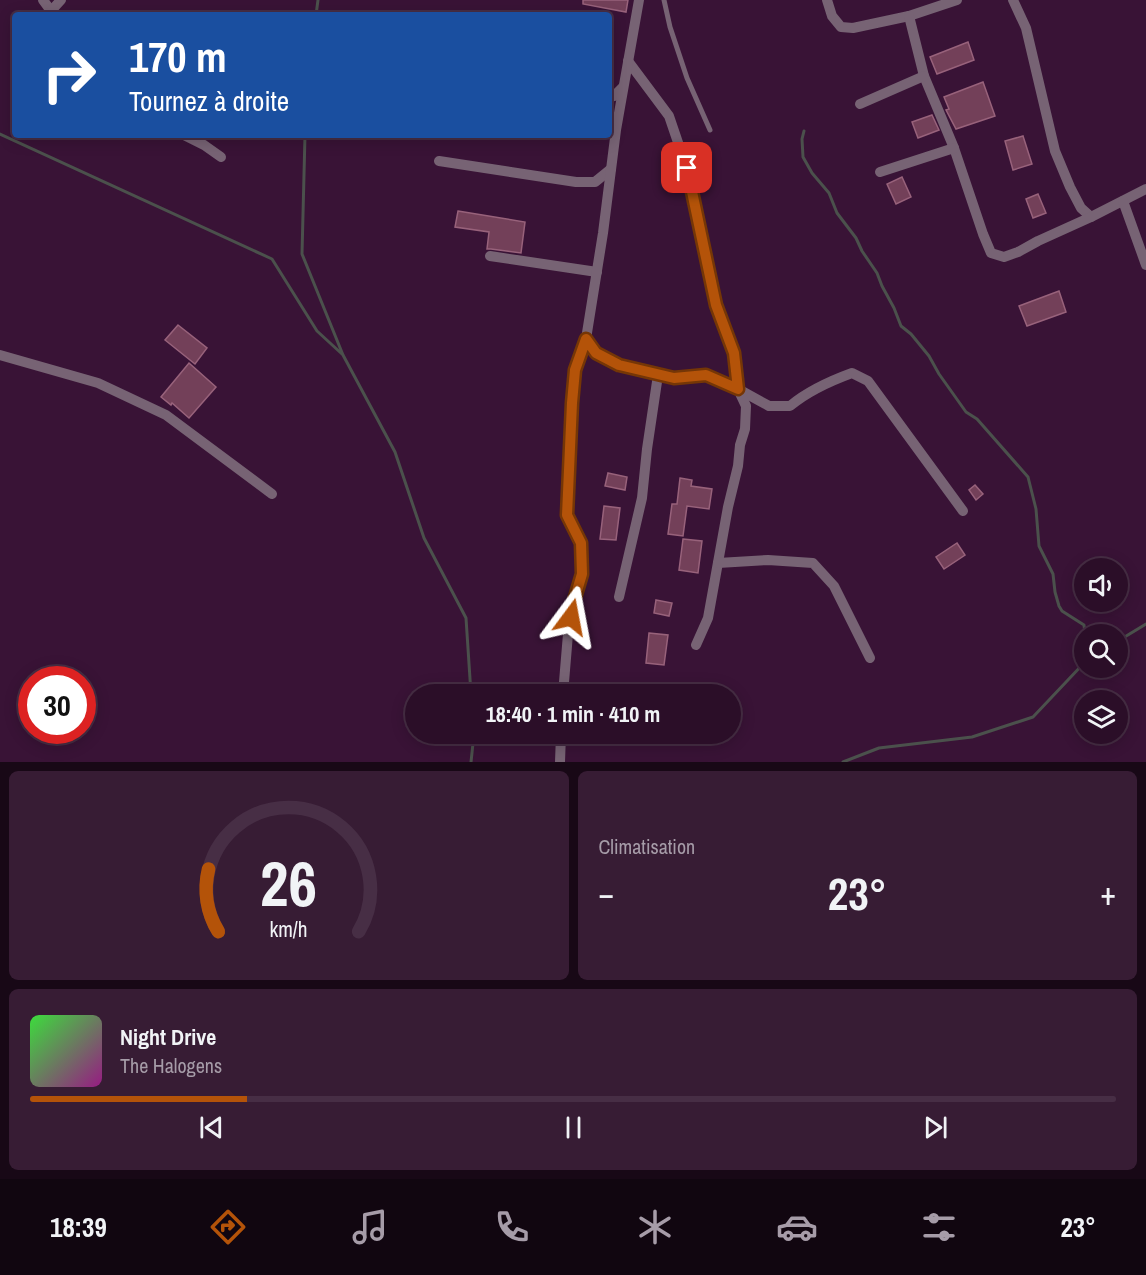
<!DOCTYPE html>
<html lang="fr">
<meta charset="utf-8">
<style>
:root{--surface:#2b0e28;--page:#371c34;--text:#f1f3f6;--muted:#a69ca8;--line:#472e45;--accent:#b45309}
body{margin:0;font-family:"Archivo Narrow",sans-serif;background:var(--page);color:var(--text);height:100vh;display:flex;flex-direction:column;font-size:22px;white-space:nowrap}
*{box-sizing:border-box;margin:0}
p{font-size:20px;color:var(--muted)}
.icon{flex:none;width:33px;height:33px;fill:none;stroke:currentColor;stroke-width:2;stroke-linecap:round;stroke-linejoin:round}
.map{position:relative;height:762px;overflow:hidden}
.side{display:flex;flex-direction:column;gap:9px;padding:9px;background:#180816;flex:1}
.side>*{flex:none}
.hud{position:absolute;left:12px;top:12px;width:600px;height:126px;border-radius:6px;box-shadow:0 3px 15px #0003,0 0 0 2px var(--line);background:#1a4fa0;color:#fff;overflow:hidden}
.tools{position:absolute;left:1074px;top:558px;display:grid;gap:12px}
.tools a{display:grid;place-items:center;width:54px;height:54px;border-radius:50%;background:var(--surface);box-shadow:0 3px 15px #0003,0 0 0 2px var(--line);font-size:30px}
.speed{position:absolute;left:18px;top:666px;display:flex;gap:12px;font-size:30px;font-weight:700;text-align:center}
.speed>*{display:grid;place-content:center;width:78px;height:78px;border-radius:50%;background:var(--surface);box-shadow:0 3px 15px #0003,0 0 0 2px var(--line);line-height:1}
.speed .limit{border:9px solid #d22;background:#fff;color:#111}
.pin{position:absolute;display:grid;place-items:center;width:51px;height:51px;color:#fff;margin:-26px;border-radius:12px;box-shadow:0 3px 9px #0006}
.me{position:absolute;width:66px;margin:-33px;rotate:13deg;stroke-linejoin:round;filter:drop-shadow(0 0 4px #0008)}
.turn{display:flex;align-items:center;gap:21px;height:126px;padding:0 18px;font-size:27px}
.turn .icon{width:78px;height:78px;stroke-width:2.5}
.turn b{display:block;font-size:42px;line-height:51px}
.big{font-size:45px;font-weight:700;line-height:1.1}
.side .widget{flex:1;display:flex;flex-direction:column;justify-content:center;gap:9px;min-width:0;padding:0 21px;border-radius:9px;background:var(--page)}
.side .dial{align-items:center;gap:0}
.dial svg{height:156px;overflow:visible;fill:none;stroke:var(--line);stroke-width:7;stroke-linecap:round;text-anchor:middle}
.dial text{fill:var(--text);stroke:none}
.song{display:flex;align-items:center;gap:18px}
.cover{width:72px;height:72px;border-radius:9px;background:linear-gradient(135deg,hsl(120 70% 55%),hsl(310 70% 35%))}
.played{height:6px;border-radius:3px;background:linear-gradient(90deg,var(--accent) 20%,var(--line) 20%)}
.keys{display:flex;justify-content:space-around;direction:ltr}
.heat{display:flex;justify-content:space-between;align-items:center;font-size:33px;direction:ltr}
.side .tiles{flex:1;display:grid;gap:9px;grid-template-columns:1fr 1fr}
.widget:last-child{grid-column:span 2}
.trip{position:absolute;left:405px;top:684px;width:336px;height:60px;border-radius:30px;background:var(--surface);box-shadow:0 3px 15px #0003,0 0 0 2px var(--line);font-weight:700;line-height:60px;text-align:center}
.tabs{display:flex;height:96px;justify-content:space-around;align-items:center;background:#110610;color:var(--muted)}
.tabs .icon{width:42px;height:42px}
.tabs .active{color:var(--accent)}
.tabs b{font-size:27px;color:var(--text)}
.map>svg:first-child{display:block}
</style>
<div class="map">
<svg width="1146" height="762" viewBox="0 0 1146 762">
<rect width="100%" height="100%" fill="#391336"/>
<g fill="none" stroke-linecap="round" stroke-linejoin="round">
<!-- stream -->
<g stroke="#4b514c" stroke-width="3">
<path d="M 316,15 L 318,0"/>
<path d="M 804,131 L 802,139 L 803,157 L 812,173 L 829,193 L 837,213 L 856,238 L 862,251 L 877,273 L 882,286 L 894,308 L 901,326 L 911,334 L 929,356 L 939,374 L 966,412 L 977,419 L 1028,477 L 1036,509 L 1039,546 L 1053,574 L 1055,592 L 1059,606 L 1062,611 L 1084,625 L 1085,634"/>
<path d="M 0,134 L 272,259 L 317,331 L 342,354"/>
<path d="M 305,135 L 302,254 L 343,355 L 395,452 L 424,538 L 466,618 L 471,694"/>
<path d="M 1118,641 L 1146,624"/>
<path d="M 471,762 L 474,734"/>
<path d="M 843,762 L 879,748 L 972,737 L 1033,717 L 1084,663"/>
</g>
</g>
<!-- building -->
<g fill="#734059" stroke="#98627b" stroke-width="1.5">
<path d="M 583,0 L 628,0 L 626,12 L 583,4 Z"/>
<path d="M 968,42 L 974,60 L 937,74 L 930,57 Z"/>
<path d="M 983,82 L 995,116 L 956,129 L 946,110 L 949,109 L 944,97 Z"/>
<path d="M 932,115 L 939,130 L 918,138 L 912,122 Z"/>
<path d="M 1023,136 L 1032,164 L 1013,170 L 1005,141 Z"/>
<path d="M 902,177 L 911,197 L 896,204 L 887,184 Z"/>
<path d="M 1038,194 L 1046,213 L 1033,218 L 1026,199 Z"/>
<path d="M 458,211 L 525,222 L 521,253 L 491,249 L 487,249 L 489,232 L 455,227 Z"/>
<path d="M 1059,291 L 1066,312 L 1027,326 L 1019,306 Z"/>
<path d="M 178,325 L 207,348 L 195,364 L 165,340 Z"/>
<path d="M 189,363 L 216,387 L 189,418 L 172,403 L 171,405 L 161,397 Z"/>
<path d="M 608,473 L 627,477 L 625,490 L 605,486 Z"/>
<path d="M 680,478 L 692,480 L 691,486 L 712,489 L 709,509 L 687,506 L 683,536 L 668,534 L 672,504 L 677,504 Z"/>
<path d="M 975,485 L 983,494 L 976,500 L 969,490 Z"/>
<path d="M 604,506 L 620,508 L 616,540 L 600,539 Z"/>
<path d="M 683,539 L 702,541 L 698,573 L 679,570 Z"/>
<path d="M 957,543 L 965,555 L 944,569 L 936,557 Z"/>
<path d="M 656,600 L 672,603 L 669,616 L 654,613 Z"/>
<path d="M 649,633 L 668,635 L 664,665 L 646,663 Z"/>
</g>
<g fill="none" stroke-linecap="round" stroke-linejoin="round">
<!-- lane -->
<path stroke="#776374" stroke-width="5" d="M 664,0 L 670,27 L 687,78 L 710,130"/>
<!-- street -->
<g stroke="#776374" stroke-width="10">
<path d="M 43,0 L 54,15"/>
<path d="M 827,0 L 832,16 L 841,27 L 853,28 L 909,16 L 957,0"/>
<path d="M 1013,0 L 1026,28 L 1055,151 L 1070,187 L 1081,208 L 1091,217"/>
<path d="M 51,11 L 61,0"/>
<path d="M 909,16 L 924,76 L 954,148 L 983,234 L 991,253 L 1004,257 L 1018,252 L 1038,241 L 1091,217 L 1146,189"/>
<path d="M 628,61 L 669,116 L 687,169 L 716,305 L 734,353 L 738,389 L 769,406 L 790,406 C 808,391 830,381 852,373 L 868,381 L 963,511"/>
<path d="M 609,97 L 614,96 L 623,87"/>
<path d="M 860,104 L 924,76"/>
<path d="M 184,135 L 204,145 L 221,157"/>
<path d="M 439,161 L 576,182 L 595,182 L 611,169"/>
<path d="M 880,172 L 954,148"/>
<path d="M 1123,201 L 1146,265"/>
<path d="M 490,256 L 597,272"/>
<path d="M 586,339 L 596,353 L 619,365 L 674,378 L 706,375 L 738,389 L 746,406 L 745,429 L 740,445 L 738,466 L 728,507 L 708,618 L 696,645"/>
<path d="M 0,355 L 98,383 L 166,415 L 272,494"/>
<path d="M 718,563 L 768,560 L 813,563 L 834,586 L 870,658"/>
<path d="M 619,597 L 642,498 L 647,449 L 658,375"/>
<path d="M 563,694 L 568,634 L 574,601 L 582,574 L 581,543 L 567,515 L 575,370 L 586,339 L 603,233 L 616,130 L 639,0"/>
<path d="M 560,762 L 561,734"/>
</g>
</g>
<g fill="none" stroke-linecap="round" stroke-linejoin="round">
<defs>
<path id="route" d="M 571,617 L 574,601 L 582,574 L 581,543 L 567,515 L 572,403 L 575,370 L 586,339 L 596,353 L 619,365 L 674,378 L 706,375 L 738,389 L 734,353 L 716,305 L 687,168"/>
</defs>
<!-- route casing -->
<use href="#route" stroke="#753606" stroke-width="15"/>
<!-- route -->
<use href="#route" stroke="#b45309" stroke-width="10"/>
</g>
</svg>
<div class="tools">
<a><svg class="icon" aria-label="sound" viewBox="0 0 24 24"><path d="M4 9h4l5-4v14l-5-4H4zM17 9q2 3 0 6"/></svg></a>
<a><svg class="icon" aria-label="search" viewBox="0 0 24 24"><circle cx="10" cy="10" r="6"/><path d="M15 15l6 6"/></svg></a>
<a><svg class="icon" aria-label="layers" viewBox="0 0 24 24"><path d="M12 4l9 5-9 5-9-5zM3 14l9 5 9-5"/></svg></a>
</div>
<div class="speed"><div class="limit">30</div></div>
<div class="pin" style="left:687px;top:168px;background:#d93025"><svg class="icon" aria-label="arrive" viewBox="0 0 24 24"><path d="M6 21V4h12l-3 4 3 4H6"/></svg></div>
<svg class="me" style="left:571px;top:617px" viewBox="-20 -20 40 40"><path d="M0-17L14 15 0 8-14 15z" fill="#b45309" stroke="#fff" stroke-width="4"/></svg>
<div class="trip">18:40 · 1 min · 410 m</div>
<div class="hud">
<div class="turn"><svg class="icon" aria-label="right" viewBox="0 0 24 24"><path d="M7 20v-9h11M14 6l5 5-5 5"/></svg><div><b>170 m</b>Tournez à droite</div></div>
</div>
</div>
<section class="side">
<div class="tiles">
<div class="widget dial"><svg viewBox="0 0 100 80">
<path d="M14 69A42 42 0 1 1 86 69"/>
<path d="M14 69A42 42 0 0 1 9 37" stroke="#b45309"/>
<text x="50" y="56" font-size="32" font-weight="700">26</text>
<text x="50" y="72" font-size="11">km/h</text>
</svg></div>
<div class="widget"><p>Climatisation</p>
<div class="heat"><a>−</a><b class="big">23°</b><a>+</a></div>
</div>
<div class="widget">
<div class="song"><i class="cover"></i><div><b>Night Drive</b><p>The Halogens</p></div></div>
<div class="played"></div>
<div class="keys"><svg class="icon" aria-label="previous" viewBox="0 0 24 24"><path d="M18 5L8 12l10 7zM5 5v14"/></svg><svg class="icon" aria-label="pause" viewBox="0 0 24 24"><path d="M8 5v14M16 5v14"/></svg><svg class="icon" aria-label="next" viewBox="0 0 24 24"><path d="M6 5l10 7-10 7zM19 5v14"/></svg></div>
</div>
</div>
</section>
<nav class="tabs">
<b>18:39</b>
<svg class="icon active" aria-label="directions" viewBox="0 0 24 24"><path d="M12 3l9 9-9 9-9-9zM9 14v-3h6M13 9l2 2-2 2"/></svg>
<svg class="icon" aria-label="music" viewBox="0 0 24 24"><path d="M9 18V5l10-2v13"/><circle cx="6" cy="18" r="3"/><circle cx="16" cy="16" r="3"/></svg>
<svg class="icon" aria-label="phone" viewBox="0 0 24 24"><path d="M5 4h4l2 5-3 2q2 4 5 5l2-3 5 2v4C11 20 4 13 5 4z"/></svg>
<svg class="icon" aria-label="climate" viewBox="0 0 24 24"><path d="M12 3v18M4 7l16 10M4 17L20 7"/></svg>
<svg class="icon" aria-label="car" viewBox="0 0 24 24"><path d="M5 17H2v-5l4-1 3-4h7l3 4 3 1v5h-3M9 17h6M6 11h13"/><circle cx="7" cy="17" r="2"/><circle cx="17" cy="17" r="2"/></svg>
<svg class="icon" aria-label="filters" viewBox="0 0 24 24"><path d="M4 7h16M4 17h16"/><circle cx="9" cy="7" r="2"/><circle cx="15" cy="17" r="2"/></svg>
<b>23°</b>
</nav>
